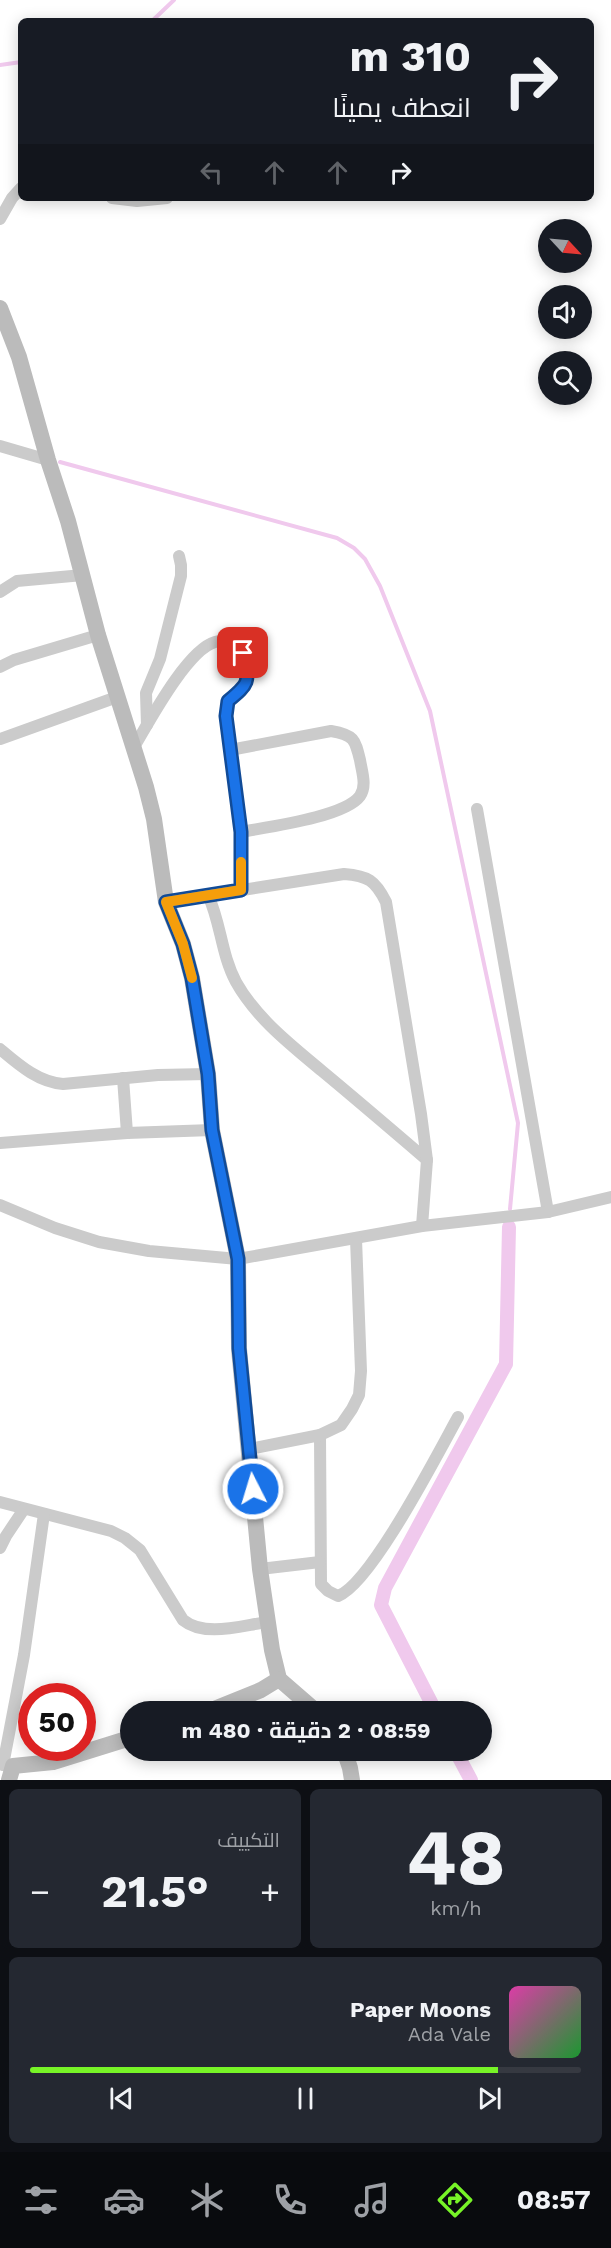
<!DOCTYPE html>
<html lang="ar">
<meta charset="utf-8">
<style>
:root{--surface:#171b24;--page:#242831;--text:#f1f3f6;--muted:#9ea1a6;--line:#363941;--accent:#77f427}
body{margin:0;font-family:"Work Sans",Cairo,sans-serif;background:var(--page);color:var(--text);direction:rtl;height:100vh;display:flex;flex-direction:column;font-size:22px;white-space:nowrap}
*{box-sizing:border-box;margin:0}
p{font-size:20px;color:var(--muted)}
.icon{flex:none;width:33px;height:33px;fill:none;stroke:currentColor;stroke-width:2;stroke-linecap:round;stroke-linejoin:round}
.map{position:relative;height:1780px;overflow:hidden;direction:ltr}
.panel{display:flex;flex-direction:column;gap:9px;padding:9px;background:#0d0f14;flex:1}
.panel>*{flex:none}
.banner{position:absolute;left:18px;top:18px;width:576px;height:183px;border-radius:9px;box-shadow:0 3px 15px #0003;direction:rtl;background:#171b24;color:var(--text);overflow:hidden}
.needle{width:39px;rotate:116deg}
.buttons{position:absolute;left:538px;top:219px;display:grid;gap:12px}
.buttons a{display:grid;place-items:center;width:54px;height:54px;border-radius:50%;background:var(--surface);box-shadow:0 3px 15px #0003;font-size:30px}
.speed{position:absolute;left:18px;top:1683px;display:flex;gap:12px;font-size:30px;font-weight:700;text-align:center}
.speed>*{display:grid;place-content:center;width:78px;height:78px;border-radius:50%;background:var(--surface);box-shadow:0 3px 15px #0003;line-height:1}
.speed .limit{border:9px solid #d22;background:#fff;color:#111}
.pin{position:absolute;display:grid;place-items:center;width:51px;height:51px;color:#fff;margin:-26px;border-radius:12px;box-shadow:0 3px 9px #0006}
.me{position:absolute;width:66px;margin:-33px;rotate:355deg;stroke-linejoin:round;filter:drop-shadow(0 0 4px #0008)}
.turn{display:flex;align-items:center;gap:21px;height:126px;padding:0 24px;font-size:27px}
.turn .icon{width:78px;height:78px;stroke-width:2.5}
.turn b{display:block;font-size:42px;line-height:51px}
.lanes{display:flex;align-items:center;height:57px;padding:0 24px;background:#0003;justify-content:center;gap:30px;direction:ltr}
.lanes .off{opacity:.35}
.big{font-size:45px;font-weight:700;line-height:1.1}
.panel .card{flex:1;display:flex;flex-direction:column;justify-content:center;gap:9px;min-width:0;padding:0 21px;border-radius:9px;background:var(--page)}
.panel .dial{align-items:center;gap:0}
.dial b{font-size:78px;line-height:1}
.song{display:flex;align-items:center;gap:18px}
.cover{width:72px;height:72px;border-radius:9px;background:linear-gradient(135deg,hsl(320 70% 55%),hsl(130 70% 35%))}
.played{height:6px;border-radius:3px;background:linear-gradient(90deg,var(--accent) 85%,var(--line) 85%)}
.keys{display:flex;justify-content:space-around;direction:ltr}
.heat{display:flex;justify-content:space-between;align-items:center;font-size:33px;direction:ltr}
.panel .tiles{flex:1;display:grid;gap:9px;grid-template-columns:1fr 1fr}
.card:last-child{grid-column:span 2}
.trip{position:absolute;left:120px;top:1701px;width:372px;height:60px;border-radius:30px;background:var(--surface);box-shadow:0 3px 15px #0003;font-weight:700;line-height:60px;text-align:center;direction:rtl}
.tab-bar{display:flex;height:96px;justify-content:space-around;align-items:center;background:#090b0e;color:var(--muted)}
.tab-bar .icon{width:42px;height:42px}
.tab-bar .active{color:var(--accent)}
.tab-bar b{font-size:27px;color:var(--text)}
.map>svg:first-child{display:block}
</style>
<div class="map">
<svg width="611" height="1780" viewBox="0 0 611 1780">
<rect width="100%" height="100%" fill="#fff"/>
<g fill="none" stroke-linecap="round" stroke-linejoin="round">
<!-- stream -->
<g stroke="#f0c9ed" stroke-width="4">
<path d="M 152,21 L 174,0"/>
<path d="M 0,65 L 21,62"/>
<path d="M 60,462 L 337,538 L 354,548 L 365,559 L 380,586 L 430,711 L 518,1123 L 510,1209"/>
</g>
<!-- canal -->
<g stroke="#f0c9ed" stroke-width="14">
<path d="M 436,1712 L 381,1605 L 385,1588 L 506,1364 L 509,1227"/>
<path d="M 455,1750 L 471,1780"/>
</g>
<!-- minor -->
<g stroke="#cbcbcb" stroke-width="12">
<path d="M 112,198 L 137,201 L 167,198"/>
<path d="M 0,219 L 12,198 L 21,188"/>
<path d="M 0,446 L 48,460"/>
<path d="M 0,592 L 17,581 L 83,575"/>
<path d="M 0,667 L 14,660 L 98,635"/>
<path d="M 147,725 L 146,693 L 160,659 L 181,576 L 181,565 L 179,556"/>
<path d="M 0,739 L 117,697"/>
<path d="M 134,747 C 149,722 187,650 215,642 C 240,635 253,667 245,686 C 242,692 233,696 228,701 L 226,716 L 241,832 L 241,890"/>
<path d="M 230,750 L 331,731 C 354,735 355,739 360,760 C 362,772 367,786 360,796 C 345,817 267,827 241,832"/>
<path d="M 477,809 L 548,1212"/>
<path d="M 208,895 C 221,923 221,954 236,982 C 256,1018 291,1045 322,1071 C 357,1100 392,1130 427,1160"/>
<path d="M 166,902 L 344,874 C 368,876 375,880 386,902 L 421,1114 L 427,1160 L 422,1226"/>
<path d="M 0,1049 C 19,1065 38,1082 63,1084 L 158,1075 L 208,1074"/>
<path d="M 123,1078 L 127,1133"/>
<path d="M 0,1143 L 127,1133 L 212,1130"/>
<path d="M 0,1205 L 55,1228 L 99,1242 L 149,1251 L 238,1259 L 422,1226 L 548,1212 L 611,1197"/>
<path d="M 320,1435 L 321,1584 L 328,1591 L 338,1596 C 371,1584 438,1453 458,1417"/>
<path d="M 249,1449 L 320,1435 L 341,1425 L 352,1409 L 359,1395 L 361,1371 L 356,1239"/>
<path d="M 0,1502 L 111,1531 L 125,1538 L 140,1550 L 183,1620 C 205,1638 243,1625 268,1622"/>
<path d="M 0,1548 L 6,1536 L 24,1509"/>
<path d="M 260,1569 L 320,1562"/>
<path d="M 3,1765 L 24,1655 L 44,1514"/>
</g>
<!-- secondary -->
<g stroke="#bbb" stroke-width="16">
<path d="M 0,308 L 19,357 L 48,460 L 68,521 L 98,635 L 146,787 L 154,819 L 166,902 L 183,944 L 192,978 L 208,1074 L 212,1130 L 238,1259 L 239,1349 L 260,1569 L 272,1650 L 279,1679 L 317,1712"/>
<path d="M 207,1712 L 261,1690 L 279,1679"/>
<path d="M 344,1750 L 350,1768 L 352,1780"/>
<path d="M 9,1780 L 13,1766 L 53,1762 L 130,1738"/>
</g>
</g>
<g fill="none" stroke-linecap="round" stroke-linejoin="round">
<defs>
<path id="route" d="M 243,653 C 249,682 251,682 228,701 L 226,716 L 241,832 L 241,890 L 166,902 L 183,944 L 192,978 L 208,1074 L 212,1130 L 238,1259 L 239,1348 L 253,1489"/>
</defs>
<!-- route casing -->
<use href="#route" stroke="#114b97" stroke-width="15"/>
<!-- route -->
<use href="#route" stroke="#1a73e8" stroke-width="10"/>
<!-- slow -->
<path stroke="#f59e0b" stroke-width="10" d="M 192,978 L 183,944 L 166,902 L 241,890 L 241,862"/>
</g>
</svg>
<div class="buttons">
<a><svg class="needle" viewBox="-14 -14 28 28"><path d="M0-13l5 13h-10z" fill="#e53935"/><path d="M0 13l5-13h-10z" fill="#9ea1a6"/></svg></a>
<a><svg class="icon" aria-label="sound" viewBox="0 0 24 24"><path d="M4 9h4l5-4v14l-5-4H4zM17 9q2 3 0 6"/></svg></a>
<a><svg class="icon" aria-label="search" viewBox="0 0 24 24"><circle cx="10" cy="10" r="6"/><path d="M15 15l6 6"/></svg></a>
</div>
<div class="speed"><div class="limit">50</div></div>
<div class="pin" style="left:243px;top:653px;background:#d93025"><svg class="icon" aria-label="arrive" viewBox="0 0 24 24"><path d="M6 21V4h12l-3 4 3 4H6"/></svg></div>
<svg class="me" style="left:253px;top:1489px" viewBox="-20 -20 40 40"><circle r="17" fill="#1a73e8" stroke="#fff" stroke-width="3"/><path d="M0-11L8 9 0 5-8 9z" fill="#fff"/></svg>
<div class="trip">08:59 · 2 دقيقة · 480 m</div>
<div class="banner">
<div class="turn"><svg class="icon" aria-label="right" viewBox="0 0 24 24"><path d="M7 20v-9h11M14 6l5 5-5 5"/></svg><div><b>310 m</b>انعطف يمينًا</div></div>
<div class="lanes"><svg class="icon off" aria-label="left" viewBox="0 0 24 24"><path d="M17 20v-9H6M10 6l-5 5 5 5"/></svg><svg class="icon off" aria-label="ahead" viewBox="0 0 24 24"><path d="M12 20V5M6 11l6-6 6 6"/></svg><svg class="icon off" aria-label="ahead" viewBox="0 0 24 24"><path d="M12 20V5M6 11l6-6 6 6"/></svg><svg class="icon" aria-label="right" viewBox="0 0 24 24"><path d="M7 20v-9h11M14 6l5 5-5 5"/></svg></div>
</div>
</div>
<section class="panel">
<div class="tiles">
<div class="card dial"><b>48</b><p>km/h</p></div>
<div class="card"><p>التكييف</p>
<div class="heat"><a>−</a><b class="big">21.5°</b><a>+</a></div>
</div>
<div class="card">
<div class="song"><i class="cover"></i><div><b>Paper Moons</b><p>Ada Vale</p></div></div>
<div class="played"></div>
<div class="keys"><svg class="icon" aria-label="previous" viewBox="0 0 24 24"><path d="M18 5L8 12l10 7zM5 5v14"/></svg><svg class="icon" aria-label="pause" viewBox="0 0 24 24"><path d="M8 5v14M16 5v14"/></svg><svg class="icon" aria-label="next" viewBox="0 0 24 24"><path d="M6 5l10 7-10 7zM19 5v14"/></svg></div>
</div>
</div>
</section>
<nav class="tab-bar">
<b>08:57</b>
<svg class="icon active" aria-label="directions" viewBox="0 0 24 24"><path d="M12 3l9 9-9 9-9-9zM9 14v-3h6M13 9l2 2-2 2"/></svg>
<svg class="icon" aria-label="music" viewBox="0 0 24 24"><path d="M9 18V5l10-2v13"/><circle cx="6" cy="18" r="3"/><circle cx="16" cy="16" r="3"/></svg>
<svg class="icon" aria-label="phone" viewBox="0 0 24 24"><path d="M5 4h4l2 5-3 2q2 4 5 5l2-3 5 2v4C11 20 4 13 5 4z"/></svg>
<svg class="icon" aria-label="climate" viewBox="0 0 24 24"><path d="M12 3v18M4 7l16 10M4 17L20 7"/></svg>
<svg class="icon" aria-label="car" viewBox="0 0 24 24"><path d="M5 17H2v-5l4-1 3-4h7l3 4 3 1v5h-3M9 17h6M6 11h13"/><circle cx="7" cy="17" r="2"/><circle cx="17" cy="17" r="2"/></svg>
<svg class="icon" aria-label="filters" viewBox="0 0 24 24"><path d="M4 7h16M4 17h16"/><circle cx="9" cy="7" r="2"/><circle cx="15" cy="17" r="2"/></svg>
</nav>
